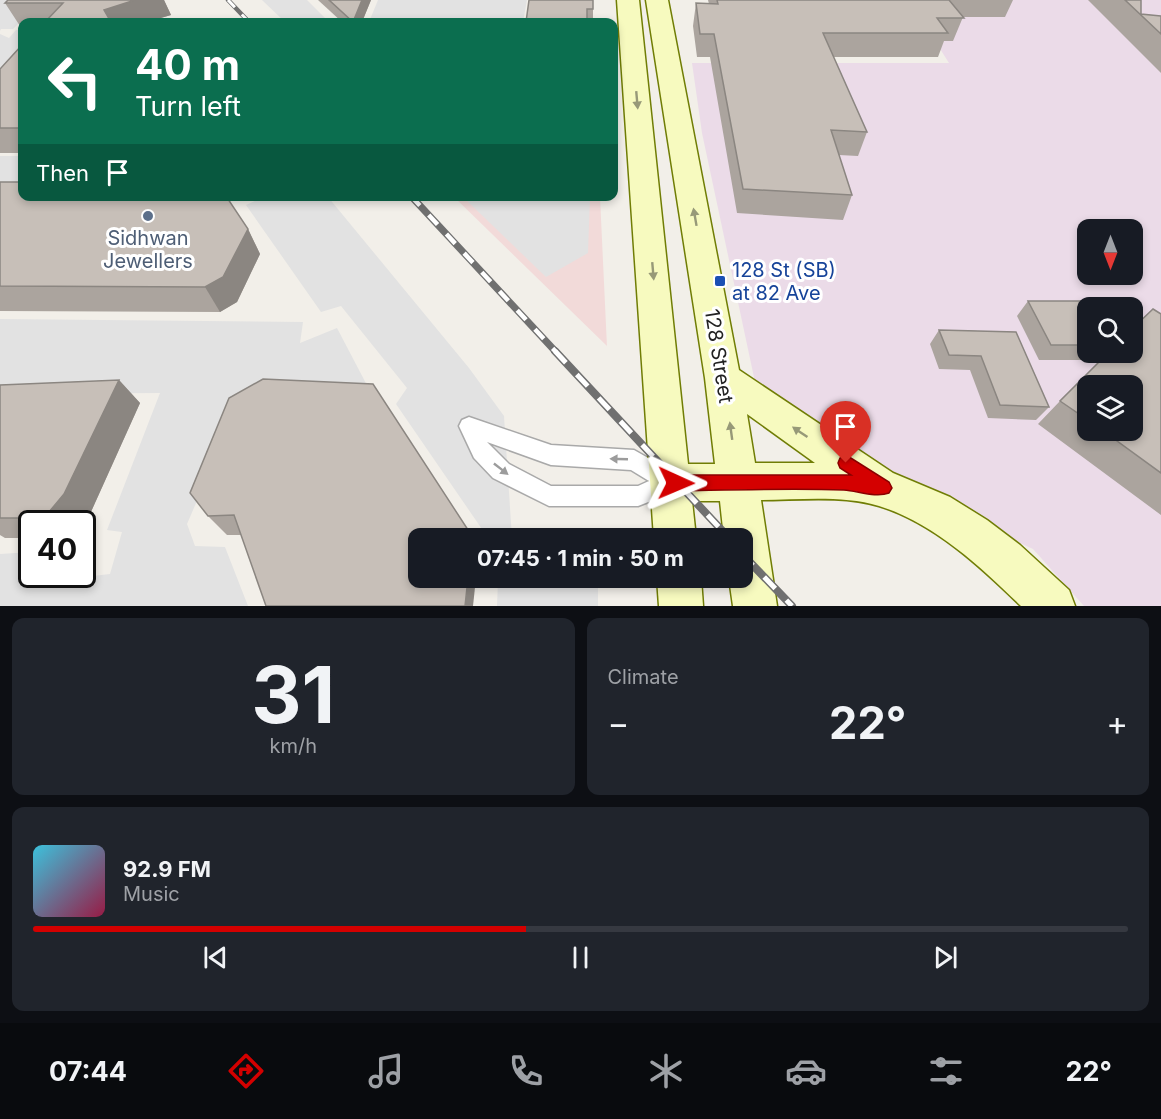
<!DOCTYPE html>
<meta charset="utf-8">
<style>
:root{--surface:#171b24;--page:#20242c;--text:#f1f3f6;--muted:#9ea1a6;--line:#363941;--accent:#d40000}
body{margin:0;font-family:Inter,sans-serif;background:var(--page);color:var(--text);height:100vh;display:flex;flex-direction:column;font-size:22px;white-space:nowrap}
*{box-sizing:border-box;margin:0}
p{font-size:20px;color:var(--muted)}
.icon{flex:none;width:33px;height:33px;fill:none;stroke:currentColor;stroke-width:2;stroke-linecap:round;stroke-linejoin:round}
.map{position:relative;height:606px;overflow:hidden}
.side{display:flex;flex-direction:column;gap:12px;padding:12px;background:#0d0f14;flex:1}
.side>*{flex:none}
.top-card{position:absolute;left:18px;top:18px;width:600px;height:183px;border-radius:12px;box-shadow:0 3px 9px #0003;background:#0b6e4f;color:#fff;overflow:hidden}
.needle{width:39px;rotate:180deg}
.fabs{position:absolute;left:1077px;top:219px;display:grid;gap:12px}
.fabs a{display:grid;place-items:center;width:66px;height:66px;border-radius:12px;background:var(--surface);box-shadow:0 3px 9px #0003;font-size:30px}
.speed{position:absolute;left:18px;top:510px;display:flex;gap:12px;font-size:30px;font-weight:700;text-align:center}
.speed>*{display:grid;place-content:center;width:78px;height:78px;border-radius:50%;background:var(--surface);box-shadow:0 3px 9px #0003;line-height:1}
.speed .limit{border:3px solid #111;border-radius:9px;background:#fff;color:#111}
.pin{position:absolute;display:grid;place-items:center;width:51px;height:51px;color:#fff;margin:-62px -26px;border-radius:50% 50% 50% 0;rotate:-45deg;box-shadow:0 0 6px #0007}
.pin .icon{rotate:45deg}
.me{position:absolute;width:66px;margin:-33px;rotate:91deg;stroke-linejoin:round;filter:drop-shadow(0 0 4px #0008)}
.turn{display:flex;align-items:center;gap:21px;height:126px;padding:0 18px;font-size:27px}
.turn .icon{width:78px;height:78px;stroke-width:2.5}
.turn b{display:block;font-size:42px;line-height:51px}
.then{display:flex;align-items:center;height:57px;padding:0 18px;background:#0003;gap:12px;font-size:22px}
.big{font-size:45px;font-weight:700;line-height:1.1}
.side .widget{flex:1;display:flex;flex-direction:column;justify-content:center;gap:9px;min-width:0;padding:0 21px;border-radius:12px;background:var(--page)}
.side .dial{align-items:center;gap:0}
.dial b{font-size:78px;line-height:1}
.song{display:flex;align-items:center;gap:18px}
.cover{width:72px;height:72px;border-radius:9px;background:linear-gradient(135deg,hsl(190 70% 55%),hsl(340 70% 35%))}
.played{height:6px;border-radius:3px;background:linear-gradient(90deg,var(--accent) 45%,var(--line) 45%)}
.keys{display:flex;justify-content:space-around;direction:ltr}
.heat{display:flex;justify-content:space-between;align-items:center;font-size:33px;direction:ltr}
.side .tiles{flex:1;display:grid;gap:12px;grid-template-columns:1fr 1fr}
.widget:last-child{grid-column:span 2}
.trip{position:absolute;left:408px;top:528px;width:345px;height:60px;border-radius:12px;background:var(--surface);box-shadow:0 3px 9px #0003;font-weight:700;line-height:60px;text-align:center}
.tab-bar{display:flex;height:96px;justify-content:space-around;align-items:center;background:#090b0e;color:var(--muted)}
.tab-bar .icon{width:42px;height:42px}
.tab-bar .active{color:var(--accent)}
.tab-bar b{font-size:27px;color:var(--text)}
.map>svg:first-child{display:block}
</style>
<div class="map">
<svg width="1161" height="606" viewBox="0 0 1161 606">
<rect width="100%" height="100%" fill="#f2efe9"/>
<!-- commercial -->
<path fill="#f2dad9" d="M 454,197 L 600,197 L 607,347 L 607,346 Z"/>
<!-- industrial -->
<path fill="#ebdbe8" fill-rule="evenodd" d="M 909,0 L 1161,0 L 1161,606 L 1084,606 L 1033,549 L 825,455 L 755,382 L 702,133 L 692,63 L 949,63 ZM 1088,230 L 1132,230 L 1132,274 L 1088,274 ZM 1088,308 L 1132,308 L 1132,352 L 1088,352 ZM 1088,386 L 1132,386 L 1132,430 L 1088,430 Z"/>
<!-- parking -->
<g fill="#e2e2e2">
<path d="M 0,0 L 42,0 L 13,29 L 1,29 L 0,31 Z"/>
<path d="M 262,0 L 307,0 L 329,22 L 285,22 Z"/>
<path d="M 378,0 L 527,0 L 523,22 L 369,22 Z"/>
<path d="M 16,30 L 22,30 L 22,76 L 0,100 L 0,34 L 9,38 Z"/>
<path d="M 0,156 L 22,156 L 22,196 L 240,197 L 0,200 Z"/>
<path d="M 257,197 L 328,197 L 469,368 L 504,416 L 512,538 L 486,535 L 396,404 L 407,388 L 341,306 L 321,312 L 246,205 L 257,200 Z"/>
<path d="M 463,197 L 590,197 L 588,253 L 546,277 Z"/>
<path d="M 0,319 L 303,322 L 300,343 L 337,328 L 370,391 L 244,392 L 187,524 L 195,546 L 225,547 L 248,606 L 0,606 L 0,554 L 31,552 L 32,574 L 76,575 L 76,578 L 110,574 L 122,532 L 107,530 L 160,393 L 0,394 Z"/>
<path d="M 542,578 L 598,578 L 598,606 L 497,606 L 498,581 L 542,581 Z"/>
</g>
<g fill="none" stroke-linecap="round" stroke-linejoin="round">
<defs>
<path id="lane" d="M 469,417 L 551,445 L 634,450 L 678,475 L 682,483 L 679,490 L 638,506 L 549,506 L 493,478 L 474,458 L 459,426 L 462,420 ZM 487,442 L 551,465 L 631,470 L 649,481 L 638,486 L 551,486 L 509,464 Z"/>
<g id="secondary">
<path d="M 617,0 L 639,0 L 688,464 L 715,464 L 705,378 L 646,0 L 668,0 L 739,370 L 893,473 L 950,497 L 987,520 L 1020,545 L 1069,590 L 1075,606 L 1021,606 C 981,567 934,523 879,506 C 842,495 799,500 761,500 L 777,606 L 733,606 L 729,578 L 742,578 L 742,538 L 724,538 L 720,501 L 692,501 L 696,538 L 654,538 ZM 747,414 L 815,463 L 755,463 Z"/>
<path d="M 657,578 L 701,578 L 703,606 L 659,606 Z"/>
</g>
</defs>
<!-- lane casing -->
<use href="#lane" stroke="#a9a9a9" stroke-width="3"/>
<!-- secondary casing -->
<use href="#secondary" stroke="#707d05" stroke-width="3"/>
<!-- lane -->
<use href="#lane" fill="#fff" fill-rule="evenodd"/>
<!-- secondary -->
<use href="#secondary" fill="#f7fabf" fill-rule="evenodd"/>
<defs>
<path id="rail-far2" d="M 228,0 L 249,22"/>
<path id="rail-far1" d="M 411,196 L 556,352"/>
<g id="rail">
<path d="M 555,351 L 729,538"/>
<path d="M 742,554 L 792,606"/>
</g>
</defs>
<!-- rail-far2 casing -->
<use href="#rail-far2" stroke="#707070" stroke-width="4.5"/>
<!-- rail-far1 casing -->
<use href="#rail-far1" stroke="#707070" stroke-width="7"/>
<!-- rail casing -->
<use href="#rail" stroke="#707070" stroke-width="8"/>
<!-- rail-far2 -->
<use href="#rail-far2" stroke="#fff" stroke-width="3" stroke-dasharray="10" stroke-linecap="butt"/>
<!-- rail-far1 -->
<use href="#rail-far1" stroke="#fff" stroke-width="4.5" stroke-dasharray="13" stroke-linecap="butt"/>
<!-- rail -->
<use href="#rail" stroke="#fff" stroke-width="5" stroke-dasharray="16" stroke-linecap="butt"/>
</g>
<!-- wall -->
<g fill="#aba49e" fill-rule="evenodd">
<path d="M 8,0 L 164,0 L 171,15 L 147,22 L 22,22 L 22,26 L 20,26 L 5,3 Z"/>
<path d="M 318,0 L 371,0 L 362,22 L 342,22 Z"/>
<path d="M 593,0 L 593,22 L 526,22 Z"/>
<path d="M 708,0 L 1013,0 L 1005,17 L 963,17 L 953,41 L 944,41 L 938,57 L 833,57 L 867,132 L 858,156 L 839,155 L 852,195 L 843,220 L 737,213 L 710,57 L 697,57 L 693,26 L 696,3 L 709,4 Z"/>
<path d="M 1088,0 L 1141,0 L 1141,14 L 1161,16 L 1161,73 Z"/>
<path d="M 22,45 L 22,153 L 0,153 L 0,69 Z"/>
<path d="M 0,182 L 248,229 L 260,254 L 237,302 L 220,312 L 0,311 Z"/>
<path d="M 1028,301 L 1088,308 L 1088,352 L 1105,352 L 1098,360 L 1039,360 L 1017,316 Z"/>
<path d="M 1161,314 L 1161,515 L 1038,424 L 1060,401 ZM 1088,386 L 1132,430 L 1088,430 Z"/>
<path d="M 939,330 L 1016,332 L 1049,407 L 1036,420 L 988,418 L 970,370 L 939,369 L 930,344 Z"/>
<path d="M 119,380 L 140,403 L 90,514 L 82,524 L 32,524 L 32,538 L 5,538 L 0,535 L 0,385 Z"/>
<path d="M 229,398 L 241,535 L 227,535 L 208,516 Z"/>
</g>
<!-- shaded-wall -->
<g fill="#8b8681">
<path d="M 135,0 L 164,0 L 171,15 L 147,22 L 111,22 L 104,10 Z"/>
<path d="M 362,0 L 371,0 L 362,22 L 353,22 Z"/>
<path d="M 248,229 L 260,254 L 237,302 L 220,312 L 205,287 Z"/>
<path d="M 119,380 L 140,403 L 90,514 L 82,524 L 51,524 L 44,518 Z"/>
<path d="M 468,578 L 476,578 L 473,606 L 465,606 Z"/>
</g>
<!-- building -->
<g fill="#c7bfb8" stroke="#8b8681" stroke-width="1.5">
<path d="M 8,0 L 135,0 L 104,10 L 111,22 L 45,22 L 63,3 L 5,3 Z"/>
<path d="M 329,0 L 362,0 L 353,22 Z"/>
<path d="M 529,0 L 593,0 L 593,9 L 587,9 L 587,22 L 526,22 Z"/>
<path d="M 717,0 L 949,0 L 964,18 L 937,18 L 948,33 L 823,33 L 867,132 L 831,130 L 852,195 L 743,189 L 714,34 L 700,34 L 696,3 L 718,4 Z"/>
<path d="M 1125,0 L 1141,0 L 1141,14 L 1161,16 L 1161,34 Z"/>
<path d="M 22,45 L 22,128 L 0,128 L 0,69 Z"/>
<path d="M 0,182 L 22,182 L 22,196 L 226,196 L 248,229 L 223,277 L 205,287 L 0,286 Z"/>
<path d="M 1028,301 L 1085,301 L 1089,308 L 1088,308 L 1088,345 L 1051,345 Z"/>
<path d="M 1153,309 L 1161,314 L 1161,473 L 1102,430 L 1132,430 L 1132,386 L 1088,386 L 1088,420 L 1060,401 L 1109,352 L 1132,352 L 1132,329 Z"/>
<path d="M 939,330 L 1016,332 L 1049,407 L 1000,405 L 981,356 L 949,355 Z"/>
<path d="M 263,379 L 373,384 L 472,536 L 472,538 L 418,538 L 418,578 L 468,578 L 465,606 L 266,606 L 234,515 L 208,516 L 190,493 L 229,398 Z"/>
<path d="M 119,380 L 64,494 L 44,518 L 0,518 L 0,385 Z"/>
</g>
<!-- one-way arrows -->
<defs><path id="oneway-solid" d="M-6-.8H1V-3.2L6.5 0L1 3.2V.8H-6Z" transform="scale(1.5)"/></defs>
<g fill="#979978">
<use href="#oneway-solid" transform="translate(637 100) rotate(85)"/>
<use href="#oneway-solid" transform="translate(695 217) rotate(-100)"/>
<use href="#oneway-solid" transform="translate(653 271) rotate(85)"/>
<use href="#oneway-solid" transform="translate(731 431) rotate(-98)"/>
<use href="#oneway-solid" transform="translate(800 432) rotate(-146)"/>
</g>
<g fill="#9c9c9c">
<use href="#oneway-solid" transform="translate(619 459) rotate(-178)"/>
<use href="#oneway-solid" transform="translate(501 469) rotate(38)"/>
</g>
<!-- route -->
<path fill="#d40000" stroke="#8a0000" stroke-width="1.5" d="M 846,455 L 889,482 L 892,488 L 889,493 C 876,498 858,491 844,490 C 788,488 732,490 676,491 L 670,488 L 668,483 L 670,478 L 676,475 L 851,475 L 840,468 L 838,463 L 840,458 Z"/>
<!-- markers -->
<circle fill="#5c6f8a" stroke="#fff" stroke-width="2" cx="148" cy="216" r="6"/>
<rect fill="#1a4fb4" stroke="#fff" stroke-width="2" x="714" y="275" width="12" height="12" rx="3"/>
<g text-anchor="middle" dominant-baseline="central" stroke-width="6" stroke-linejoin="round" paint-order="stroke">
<!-- service labels -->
<g font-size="20" fill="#4e5e75" stroke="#fff">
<text x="148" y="238">Sidhwan<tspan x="148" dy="23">Jewellers</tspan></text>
</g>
<!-- transit labels -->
<g font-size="20" fill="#164399" stroke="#fff" text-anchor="start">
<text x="732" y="270">128 St (SB)<tspan x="732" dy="23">at 82 Ave</tspan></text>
</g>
<!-- street labels -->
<g font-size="20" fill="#222" stroke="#fff">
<text transform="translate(719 356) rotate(81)">128 Street</text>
</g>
</g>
</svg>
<div class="fabs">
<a><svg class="needle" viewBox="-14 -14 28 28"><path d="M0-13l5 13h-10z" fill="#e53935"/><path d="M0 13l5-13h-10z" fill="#9ea1a6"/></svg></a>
<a><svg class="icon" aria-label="search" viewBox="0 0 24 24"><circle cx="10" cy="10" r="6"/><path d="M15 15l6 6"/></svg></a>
<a><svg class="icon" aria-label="layers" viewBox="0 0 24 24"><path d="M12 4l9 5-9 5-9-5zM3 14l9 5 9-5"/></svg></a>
</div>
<div class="speed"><div class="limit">40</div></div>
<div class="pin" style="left:846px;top:463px;background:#d93025"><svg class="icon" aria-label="arrive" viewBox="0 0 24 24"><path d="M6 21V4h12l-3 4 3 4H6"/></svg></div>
<svg class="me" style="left:676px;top:483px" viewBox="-20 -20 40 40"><path d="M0-17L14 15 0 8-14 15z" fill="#d40000" stroke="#fff" stroke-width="4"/></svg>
<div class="trip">07:45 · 1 min · 50 m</div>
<div class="top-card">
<div class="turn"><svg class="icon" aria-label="left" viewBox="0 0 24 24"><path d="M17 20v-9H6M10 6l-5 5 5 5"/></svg><div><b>40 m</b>Turn left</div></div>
<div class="then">Then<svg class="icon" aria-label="arrive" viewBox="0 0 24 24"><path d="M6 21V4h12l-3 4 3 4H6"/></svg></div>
</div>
</div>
<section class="side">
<div class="tiles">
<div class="widget dial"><b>31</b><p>km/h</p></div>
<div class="widget"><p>Climate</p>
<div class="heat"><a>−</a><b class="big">22°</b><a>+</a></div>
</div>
<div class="widget">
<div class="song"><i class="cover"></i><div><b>92.9 FM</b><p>Music</p></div></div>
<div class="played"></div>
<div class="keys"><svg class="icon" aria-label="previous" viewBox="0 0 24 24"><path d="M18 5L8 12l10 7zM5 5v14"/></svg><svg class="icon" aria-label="pause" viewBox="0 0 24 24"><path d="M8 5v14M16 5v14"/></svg><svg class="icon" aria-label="next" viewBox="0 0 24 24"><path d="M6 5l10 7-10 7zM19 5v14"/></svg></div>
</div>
</div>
</section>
<nav class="tab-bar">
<b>07:44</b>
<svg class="icon active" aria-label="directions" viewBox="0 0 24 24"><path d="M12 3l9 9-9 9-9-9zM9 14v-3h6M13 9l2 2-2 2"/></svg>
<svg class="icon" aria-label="music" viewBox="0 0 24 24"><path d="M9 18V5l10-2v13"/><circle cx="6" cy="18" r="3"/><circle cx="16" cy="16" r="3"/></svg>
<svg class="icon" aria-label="phone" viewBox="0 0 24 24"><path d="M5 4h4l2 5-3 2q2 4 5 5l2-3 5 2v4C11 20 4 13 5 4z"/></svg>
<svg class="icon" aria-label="climate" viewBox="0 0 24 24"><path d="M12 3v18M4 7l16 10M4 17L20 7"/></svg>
<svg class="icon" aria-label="car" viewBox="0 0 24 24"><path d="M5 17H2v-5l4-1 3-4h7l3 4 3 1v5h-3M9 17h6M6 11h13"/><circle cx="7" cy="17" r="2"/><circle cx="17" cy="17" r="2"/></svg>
<svg class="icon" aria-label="filters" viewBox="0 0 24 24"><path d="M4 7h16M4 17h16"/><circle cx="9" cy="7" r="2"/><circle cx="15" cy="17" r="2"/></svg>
<b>22°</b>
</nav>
